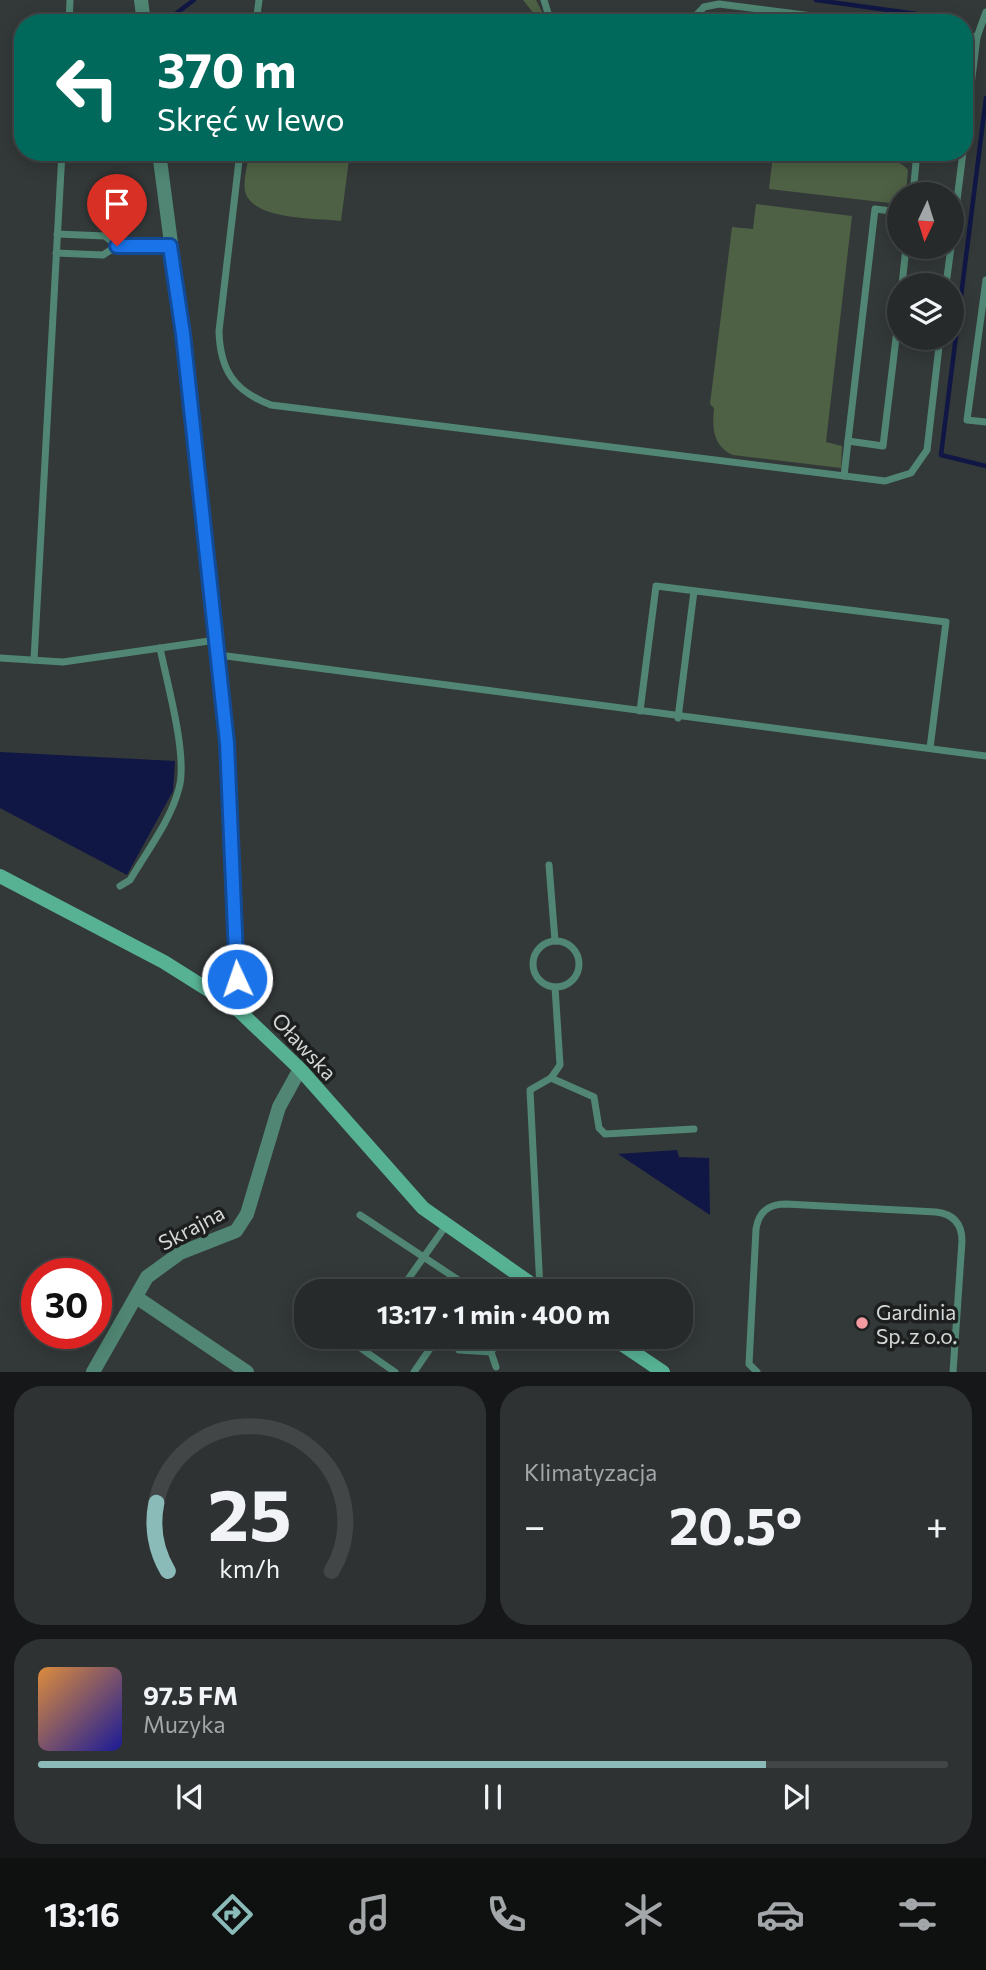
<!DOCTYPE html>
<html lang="pl">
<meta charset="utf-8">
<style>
:root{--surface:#262a2b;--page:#2e3233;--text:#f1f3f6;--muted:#a4a7a9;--line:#424647;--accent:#8bbbb9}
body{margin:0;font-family:Commissioner,sans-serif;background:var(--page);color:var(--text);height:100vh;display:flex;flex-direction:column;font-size:26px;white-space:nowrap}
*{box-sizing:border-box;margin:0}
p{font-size:23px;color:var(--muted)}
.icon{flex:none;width:38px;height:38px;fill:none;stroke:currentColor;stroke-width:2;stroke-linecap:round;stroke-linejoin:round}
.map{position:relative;height:1372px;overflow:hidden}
.drawer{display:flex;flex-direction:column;gap:14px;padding:14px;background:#151718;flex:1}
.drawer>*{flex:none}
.hud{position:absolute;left:14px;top:14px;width:959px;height:147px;border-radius:28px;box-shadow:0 4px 18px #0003,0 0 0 2px var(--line);background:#00695c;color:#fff;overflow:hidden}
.needle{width:46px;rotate:184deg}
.controls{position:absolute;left:887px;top:182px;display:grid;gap:14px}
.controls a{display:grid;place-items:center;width:77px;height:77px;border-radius:50%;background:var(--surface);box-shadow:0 4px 18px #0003,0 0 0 2px var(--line);font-size:35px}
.speed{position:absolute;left:21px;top:1258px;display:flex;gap:14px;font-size:35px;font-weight:700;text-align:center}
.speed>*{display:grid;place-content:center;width:91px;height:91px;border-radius:50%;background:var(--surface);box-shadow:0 4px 18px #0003,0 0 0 2px var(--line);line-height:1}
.speed .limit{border:10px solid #d22;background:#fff;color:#111}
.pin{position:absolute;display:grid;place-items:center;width:60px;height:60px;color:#fff;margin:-72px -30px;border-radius:50% 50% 50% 0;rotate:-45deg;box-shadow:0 0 7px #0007}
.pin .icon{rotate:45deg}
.me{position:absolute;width:77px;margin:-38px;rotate:357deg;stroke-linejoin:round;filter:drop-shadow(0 0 5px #0008)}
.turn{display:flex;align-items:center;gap:24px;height:147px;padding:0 28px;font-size:32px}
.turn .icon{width:91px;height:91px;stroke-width:2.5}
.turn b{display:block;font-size:49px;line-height:60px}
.big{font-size:52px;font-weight:700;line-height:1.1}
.drawer .card{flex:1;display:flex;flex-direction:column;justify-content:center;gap:10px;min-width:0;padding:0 24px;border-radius:28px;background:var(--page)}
.drawer .dial{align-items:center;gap:0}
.dial svg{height:182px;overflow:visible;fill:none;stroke:var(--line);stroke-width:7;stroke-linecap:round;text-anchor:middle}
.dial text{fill:var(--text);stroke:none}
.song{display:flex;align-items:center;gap:21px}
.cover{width:84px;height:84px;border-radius:10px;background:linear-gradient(135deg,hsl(30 70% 55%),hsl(240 70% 35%))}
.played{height:7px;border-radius:4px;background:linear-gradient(90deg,var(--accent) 80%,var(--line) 80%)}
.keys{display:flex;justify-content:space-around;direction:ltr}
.heat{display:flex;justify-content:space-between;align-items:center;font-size:38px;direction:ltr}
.drawer .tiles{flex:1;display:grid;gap:14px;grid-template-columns:1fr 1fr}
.card:last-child{grid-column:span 2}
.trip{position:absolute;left:294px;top:1279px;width:399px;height:70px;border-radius:28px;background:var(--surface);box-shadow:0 4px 18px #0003,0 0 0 2px var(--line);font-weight:700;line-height:70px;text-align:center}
.tabs{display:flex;height:112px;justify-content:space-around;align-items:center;background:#0f1111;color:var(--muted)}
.tabs .icon{width:49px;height:49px}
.tabs .active{color:var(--accent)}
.tabs b{font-size:32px;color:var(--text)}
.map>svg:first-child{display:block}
</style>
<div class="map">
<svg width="986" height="1372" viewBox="0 0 986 1372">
<rect width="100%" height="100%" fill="#333839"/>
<!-- green -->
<g fill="#4e6144">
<path d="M 523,0 L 536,0 L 543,14 L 542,23 L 479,23 L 472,14 L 529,20 L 535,15 Z"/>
<path d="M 249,152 L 350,152 L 341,221 C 317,218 252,221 245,191 C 243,180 248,164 249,152 Z"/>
<path d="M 754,152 L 851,152 C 869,161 896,154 908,170 L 906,192 L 900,194 L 898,204 L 769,189 L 772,163 L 754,161 Z"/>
<path d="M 756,204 L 852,216 L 826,442 L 842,446 L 841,468 L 733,455 C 713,446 712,428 714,408 L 710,404 L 732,227 L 753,229 Z"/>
</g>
<!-- water -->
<g fill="#111745">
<path d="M 0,752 L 175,761 L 173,791 L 127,875 L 0,808 Z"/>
<path d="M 677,1150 L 679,1157 L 709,1158 L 710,1215 L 618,1154 Z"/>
</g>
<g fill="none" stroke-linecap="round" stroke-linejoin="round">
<!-- stream -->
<g stroke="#111745" stroke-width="4.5">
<path d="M 816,0 L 960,20"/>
<path d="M 174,15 L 194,0"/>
<path d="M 986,98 L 941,455 L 986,466"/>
</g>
<!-- lane -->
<g stroke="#508673" stroke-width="7">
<path d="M 544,0 L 551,23"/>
<path d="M 69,23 L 70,0"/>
<path d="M 256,23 L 259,0"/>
<path d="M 689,23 L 704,7 L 719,4 L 867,23"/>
<path d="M 964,35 L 977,37"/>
<path d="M 964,142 L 977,37 L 986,12"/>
<path d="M 240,152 L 219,331 C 220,370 234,391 271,405 L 885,481 L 911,473 L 927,450 L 940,338"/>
<path d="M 913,194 L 917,152"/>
<path d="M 900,212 L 875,209 L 848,441 L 883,446 L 900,305"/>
<path d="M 57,234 L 105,236 L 117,246"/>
<path d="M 952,240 L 963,152"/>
<path d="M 56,253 L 103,255 L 117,246 L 170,246"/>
<path d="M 986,280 L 967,420 L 986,422"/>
<path d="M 902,285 L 906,247"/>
<path d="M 946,285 L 951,247"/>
<path d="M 844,476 L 848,441"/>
<path d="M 219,655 L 986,756"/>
<path d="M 0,658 L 63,662 L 216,640"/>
<path d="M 34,660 L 62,152"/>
<path d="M 640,711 L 656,586 L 946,622 L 930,748"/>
<path d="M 678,718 L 694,591"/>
<path d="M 549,865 L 555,941"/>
<path d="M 120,886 L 130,880 C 147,851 171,820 179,788 C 188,756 167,683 160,648"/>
<circle cx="556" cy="964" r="23"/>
<path d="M 551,1078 L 594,1097 L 599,1128 L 605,1134 L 694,1129"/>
<path d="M 360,1215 L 472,1289 L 470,1292"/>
<path d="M 540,1289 L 530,1090 L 551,1078 L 560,1065 L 555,987"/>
<path d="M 399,1292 L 445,1227"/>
<path d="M 343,1337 L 359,1347"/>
<path d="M 366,1337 L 359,1347 L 395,1372"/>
<path d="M 459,1350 L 491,1352 L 502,1337"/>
<path d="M 491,1352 L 496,1367"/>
<path d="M 414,1372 L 438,1337"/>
<path d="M 757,1372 L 749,1364 L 756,1229 C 759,1211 769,1204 786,1204 L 936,1212 C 953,1214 962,1223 962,1241 L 953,1372"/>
</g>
<!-- street -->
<g stroke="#508673" stroke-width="14">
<path d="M 141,0 L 144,23"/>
<path d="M 159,152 L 183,334 L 227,743 L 237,979 L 234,1006"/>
<path d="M 136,1297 L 247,1372"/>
<path d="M 93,1372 L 147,1277 L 180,1253 L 236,1231 L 247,1214 L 279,1107 L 300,1069"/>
</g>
<!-- secondary -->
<g stroke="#57b294" stroke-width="14">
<path d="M 0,876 L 164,962 L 234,1006 L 300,1069 L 423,1208 L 543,1292"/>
<path d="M 611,1337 L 663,1372"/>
</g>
</g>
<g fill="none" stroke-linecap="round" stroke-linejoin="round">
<defs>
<path id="route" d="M 117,246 L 170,246 L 183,334 L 227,743 L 237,979"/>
</defs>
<!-- route casing -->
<use href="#route" stroke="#114b97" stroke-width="18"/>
<!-- route -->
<use href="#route" stroke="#1a73e8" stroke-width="12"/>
</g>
<!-- markers -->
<circle fill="#f49aa1" stroke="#1d1f1f" stroke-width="2.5" cx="862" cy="1323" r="7"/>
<g text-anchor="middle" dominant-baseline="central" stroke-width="7" stroke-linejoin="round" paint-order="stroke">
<!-- street labels -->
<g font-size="21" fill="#d4d7d7" stroke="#1d1f1f">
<text transform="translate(305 1046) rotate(47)">Oławska</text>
<text transform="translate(191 1227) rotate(-28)">Skrajna</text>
</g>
<!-- poi labels -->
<g font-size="21" fill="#d4d7d7" stroke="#1d1f1f" text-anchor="start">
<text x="876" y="1311">Gardinia<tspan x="876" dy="24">Sp. z o.o.</tspan></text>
</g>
</g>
</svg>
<div class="controls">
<a><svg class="needle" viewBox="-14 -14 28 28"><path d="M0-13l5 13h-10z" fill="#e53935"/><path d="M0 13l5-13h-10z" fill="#a4a7a9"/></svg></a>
<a><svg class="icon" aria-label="layers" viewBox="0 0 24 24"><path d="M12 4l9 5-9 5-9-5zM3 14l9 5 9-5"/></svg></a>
</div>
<div class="speed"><div class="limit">30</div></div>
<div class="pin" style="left:117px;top:246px;background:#d93025"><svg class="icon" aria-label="arrive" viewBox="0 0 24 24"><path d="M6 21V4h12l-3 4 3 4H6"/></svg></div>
<svg class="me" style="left:237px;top:979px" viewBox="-20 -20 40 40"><circle r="17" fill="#1a73e8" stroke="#fff" stroke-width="3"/><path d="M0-11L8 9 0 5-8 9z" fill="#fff"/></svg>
<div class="trip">13:17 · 1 min · 400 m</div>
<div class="hud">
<div class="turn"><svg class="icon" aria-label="left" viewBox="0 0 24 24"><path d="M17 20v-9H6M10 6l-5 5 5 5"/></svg><div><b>370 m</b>Skręć w lewo</div></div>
</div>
</div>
<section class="drawer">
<div class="tiles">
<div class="card dial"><svg viewBox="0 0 100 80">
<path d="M14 69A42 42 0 1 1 86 69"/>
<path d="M14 69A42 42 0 0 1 9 39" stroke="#8bbbb9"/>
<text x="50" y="56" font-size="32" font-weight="700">25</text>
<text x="50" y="72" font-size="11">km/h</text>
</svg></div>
<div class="card"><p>Klimatyzacja</p>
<div class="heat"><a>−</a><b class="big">20.5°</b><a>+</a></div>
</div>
<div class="card">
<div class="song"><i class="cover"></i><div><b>97.5 FM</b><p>Muzyka</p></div></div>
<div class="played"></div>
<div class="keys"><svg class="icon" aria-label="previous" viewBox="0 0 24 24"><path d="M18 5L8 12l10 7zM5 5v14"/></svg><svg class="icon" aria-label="pause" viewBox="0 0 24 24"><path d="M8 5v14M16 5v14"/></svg><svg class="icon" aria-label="next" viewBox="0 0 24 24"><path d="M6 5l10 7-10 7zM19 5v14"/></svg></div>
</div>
</div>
</section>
<nav class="tabs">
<b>13:16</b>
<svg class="icon active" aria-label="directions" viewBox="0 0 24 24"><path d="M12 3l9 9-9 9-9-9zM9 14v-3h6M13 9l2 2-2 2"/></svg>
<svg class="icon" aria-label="music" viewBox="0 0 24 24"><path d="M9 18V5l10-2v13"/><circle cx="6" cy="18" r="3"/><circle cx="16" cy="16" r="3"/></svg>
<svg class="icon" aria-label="phone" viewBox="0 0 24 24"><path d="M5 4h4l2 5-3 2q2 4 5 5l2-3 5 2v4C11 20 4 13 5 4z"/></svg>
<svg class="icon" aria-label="climate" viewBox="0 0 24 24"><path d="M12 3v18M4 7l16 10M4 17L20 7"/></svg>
<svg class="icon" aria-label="car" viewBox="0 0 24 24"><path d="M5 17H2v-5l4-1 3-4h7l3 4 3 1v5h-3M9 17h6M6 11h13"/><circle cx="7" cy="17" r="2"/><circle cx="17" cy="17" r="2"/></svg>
<svg class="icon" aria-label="filters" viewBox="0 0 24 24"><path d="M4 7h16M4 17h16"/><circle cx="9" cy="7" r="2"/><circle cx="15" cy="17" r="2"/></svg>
</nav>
